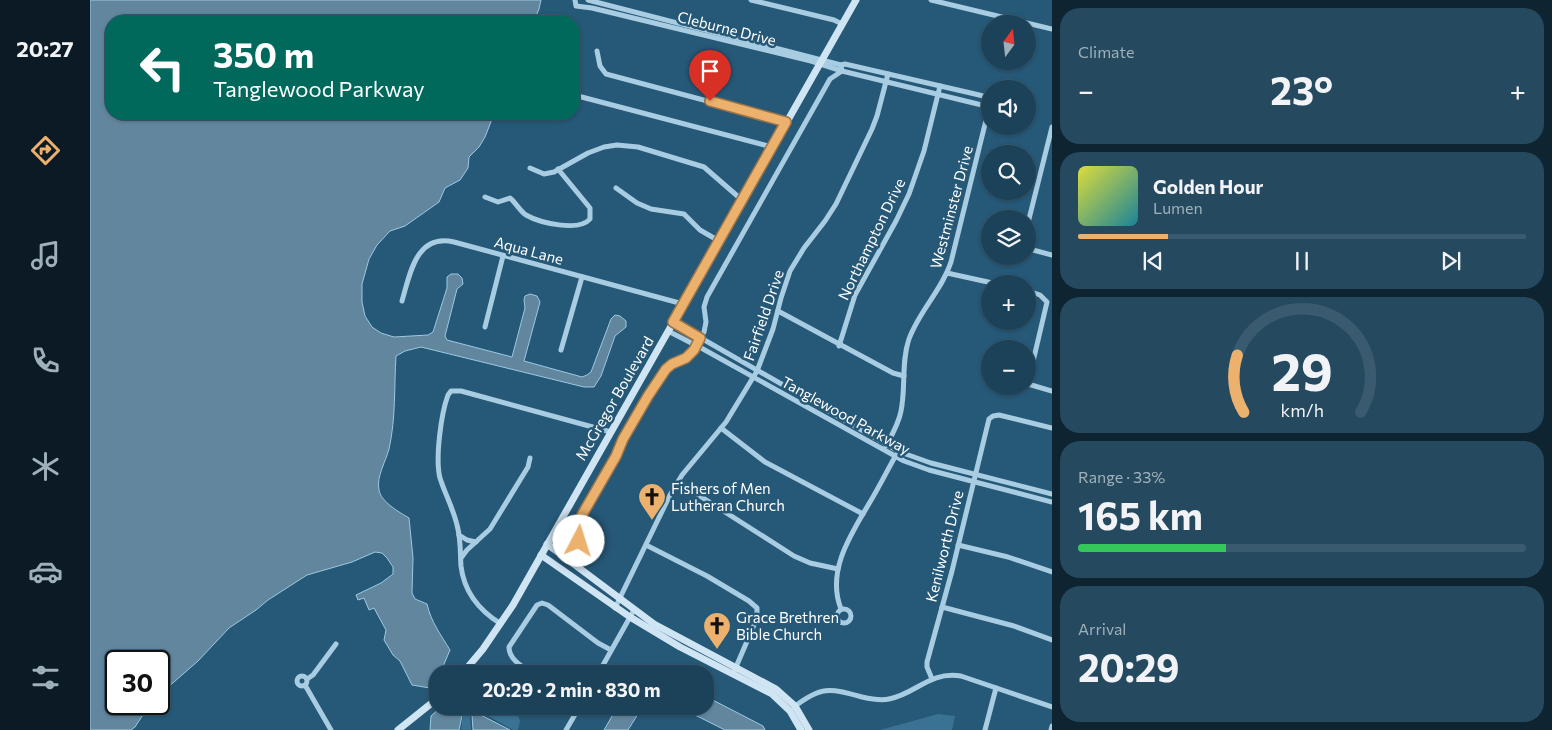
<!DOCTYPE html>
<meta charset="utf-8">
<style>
:root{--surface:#1c4259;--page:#25495f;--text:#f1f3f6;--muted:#a0b0ba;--line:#3a5b6f;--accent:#ebb16d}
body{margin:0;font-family:Commissioner,sans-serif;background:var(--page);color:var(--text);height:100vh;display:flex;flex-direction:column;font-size:19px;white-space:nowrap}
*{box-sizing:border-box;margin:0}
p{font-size:16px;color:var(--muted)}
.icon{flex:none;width:28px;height:28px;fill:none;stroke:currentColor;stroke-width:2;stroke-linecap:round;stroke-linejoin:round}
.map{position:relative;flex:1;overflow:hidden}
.sheet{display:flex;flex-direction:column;gap:8px;padding:8px;background:#0f2431;width:500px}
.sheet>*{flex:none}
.guide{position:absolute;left:15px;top:15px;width:475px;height:105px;border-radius:20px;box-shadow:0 1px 4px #0004,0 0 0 1px var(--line);background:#00695c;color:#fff;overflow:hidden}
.needle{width:32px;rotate:15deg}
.buttons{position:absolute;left:891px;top:15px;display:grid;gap:10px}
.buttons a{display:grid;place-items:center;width:55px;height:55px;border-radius:50%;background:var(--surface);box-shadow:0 1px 4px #0004,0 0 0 1px var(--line);font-size:25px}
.speed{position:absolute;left:15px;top:650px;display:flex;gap:10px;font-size:25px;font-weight:700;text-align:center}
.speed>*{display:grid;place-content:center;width:65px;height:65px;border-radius:50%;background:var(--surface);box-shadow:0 1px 4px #0004,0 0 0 1px var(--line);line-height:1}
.speed .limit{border:2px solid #111;border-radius:8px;background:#fff;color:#111}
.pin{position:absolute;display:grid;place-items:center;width:42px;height:42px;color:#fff;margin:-51px -21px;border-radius:50% 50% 50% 0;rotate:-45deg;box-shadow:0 0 5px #0007}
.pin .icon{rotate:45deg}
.me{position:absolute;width:55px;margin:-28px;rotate:5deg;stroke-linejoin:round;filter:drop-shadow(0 0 4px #0008)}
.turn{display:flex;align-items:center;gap:18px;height:105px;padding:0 25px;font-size:22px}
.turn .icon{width:65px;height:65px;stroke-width:2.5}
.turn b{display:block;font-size:35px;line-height:42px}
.big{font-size:38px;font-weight:700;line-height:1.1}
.sheet .card{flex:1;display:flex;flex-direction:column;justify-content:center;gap:8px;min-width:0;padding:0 18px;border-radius:20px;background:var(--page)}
.sheet .dial{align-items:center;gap:0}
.dial svg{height:130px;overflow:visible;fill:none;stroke:var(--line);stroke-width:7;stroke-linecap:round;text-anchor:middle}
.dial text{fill:var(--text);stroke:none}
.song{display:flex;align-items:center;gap:15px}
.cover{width:60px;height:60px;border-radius:8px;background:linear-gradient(135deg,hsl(60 70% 55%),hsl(190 70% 35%))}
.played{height:5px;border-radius:2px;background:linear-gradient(90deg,var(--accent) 20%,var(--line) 20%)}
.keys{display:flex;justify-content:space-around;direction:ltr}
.heat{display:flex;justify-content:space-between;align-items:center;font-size:28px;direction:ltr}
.charge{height:8px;border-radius:4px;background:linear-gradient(90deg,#34c759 33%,var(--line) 0)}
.trip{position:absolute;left:339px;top:665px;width:285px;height:50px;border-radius:20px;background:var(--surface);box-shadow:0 1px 4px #0004,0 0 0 1px var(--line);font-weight:700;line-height:50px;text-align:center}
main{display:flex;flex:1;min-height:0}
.tabs{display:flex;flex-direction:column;width:90px;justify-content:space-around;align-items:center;background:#0b1a24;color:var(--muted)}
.tabs .icon{width:35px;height:35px}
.tabs .on{color:var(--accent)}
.tabs b{font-size:22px;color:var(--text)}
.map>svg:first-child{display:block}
</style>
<main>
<nav class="tabs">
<b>20:27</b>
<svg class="icon on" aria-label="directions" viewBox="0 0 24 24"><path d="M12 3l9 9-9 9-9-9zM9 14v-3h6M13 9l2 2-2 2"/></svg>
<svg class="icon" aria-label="music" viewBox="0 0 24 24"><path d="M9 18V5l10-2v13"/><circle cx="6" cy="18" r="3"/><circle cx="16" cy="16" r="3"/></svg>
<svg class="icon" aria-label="phone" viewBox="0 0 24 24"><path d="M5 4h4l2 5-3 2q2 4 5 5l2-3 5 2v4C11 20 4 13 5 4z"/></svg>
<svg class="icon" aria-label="climate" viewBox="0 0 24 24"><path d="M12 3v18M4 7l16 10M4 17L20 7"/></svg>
<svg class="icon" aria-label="car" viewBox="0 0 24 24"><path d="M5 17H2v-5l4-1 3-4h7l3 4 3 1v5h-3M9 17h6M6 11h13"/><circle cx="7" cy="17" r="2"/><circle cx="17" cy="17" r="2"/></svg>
<svg class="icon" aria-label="filters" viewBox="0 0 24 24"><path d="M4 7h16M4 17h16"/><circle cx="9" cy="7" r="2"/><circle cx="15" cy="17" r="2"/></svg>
</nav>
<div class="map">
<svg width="962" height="730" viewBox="0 0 962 730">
<rect width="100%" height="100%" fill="#265877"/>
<!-- green -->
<g fill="#3a7294">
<path d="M 377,706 L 425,706 L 430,721 L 428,730 L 423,730 L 387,710 L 380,715 L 381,730 L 371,730 L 372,720 Z"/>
<path d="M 848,714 L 865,716 L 862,730 L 790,730 Z"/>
</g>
<!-- water -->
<g fill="#61869d" stroke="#9ccae3">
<path d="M 0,0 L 451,0 L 449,9 L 444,21 L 21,21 L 21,114 L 404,114 L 395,137 L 389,147 L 379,157 L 378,168 L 370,180 L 355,188 L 349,202 L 315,226 L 300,231 L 287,245 L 279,259 L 272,284 L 272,302 L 275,316 L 282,327 L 291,333 L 304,337 L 338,335 L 343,332 L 357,288 L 357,277 L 361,274 L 368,274 L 372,278 L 373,284 L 367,289 L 355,336 L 357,340 L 422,357 L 435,308 L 434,300 L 435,296 L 440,294 L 447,296 L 450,302 L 434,361 L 492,377 L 497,375 L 501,372 L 521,319 L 525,315 L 530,316 L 536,321 L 536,327 L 525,336 L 511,376 L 504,387 L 494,387 L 331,347 L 315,351 L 306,356 C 304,387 306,418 299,449 C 296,461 286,477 289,490 C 291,502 309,512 319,518 L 323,558 L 322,593 L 325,599 L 337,604 C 341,622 351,635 360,650 L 354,664 L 354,674 L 348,674 L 347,699 L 340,688 L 322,685 L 310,661 L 303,655 L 294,640 L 296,630 L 284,608 L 279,610 L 274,598 L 268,600 L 266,595 L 291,583 L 303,574 L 303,567 L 297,558 L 292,553 L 285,552 L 262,562 L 217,575 L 178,600 L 166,610 L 139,628 L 108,661 L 69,695 L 69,661 L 26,661 L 26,704 L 60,704 L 45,727 L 41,730 L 0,730 Z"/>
<path d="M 615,696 L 673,726 L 675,730 L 635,730 L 587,706 L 615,706 Z"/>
<path d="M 352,706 L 374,706 L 369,730 L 340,730 L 341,716 Z"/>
<path d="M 528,706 L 553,706 L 538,730 L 514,730 Z"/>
<path d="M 387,713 L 420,730 L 383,730 L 382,715 Z"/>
</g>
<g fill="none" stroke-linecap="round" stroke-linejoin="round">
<!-- street -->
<g stroke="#a8cde2" stroke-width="5">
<path d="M 485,0 L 486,6 L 502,8 L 721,61 L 752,71 L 900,107"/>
<path d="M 498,0 L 751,65 L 755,64 L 885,94 L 897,97 L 900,102"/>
<path d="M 661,0 L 744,20 L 752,24"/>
<path d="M 841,0 L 962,29"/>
<path d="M 507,51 L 510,66 L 516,74 L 696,122"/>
<path d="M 484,95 L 682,147"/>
<path d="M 440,168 L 454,174 L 464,172 L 498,153 L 514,147 L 527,145 L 548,147 L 614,167 L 652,200"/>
<path d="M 526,188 L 547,203 L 561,209 L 594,214 L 610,230 L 629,241"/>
<path d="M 395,197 L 408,202 L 420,198 C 426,203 430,211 436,215 C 450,223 489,232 500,219 L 500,208 L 468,169"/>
<path d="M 938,223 L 962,127"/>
<path d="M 938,247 L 943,250 L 962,255"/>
<path d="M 857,273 L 907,284"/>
<path d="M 938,291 L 950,295 L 957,302 L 938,383"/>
<path d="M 312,301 C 320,274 326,233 364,242 L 593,304"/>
<path d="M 688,311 L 803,373 L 814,376"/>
<path d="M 583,322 L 810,452 L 841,463 L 962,494"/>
<path d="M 395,327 L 413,256"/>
<path d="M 578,331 L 613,349 L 814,461 L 839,470 L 962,502"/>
<path d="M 749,346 L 765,295 L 806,221 L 819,194 L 834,151 L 850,86"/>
<path d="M 471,350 L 492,277"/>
<path d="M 938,384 L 962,391"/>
<path d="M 631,428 L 675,462 L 773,514"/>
<path d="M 796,446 C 802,435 809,423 811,411 C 816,387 811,362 819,339 C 829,311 852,290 861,262 L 900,104"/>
<path d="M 588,482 L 704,556 L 720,563 L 748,569"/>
<path d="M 369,535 L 377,540 L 386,542"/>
<path d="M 556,545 L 617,576 L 659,601 L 667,608 L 667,618 L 643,674"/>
<path d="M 868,545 L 918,557 L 962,572"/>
<path d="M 371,558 L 377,550 L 400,529 L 438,467 L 440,458"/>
<path d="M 481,561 L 489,551 L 490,546 L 488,530 L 492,515 L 526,456 L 543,422 L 566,382 L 576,369 L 582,364 L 596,358 L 600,354 L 614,332 L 616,322 L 614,307 L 617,297 L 740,79 L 752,71 L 751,65"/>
<path d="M 852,607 L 924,626 L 962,640"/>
<path d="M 525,608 L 580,495 L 592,475 L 636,422 L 667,371 L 683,329 L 691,298 L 700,271 L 714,248 L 735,221 L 746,204 L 782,129 L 787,116 L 798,74"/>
<circle cx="754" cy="616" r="7"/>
<path d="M 751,609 C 736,571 761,534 780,502 C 789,487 797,471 806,455"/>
<path d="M 411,624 C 390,611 374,592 371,566 C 370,552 371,539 367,525 C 363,508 355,494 350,478 C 345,459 351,414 358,395 L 361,391 L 371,391 L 521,432"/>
<path d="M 443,674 C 433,667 419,660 419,647 L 447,605 L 452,603 L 458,605 L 508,643 L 521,650"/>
<path d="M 508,674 L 544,610"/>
<circle cx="212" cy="681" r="5"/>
<path d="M 217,679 L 223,675 L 246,644"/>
<path d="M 842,679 L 837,667 L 837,662 L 862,571 L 899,419 L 903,416 L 909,415 L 962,428"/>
<path d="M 215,685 L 241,730"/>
<path d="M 475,706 L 486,713"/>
<path d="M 704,707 C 731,686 739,688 772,697 C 781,699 790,701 799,699 C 826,694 839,671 871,676 L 962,707"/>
<path d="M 476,730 L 490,706"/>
<path d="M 895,730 L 906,688"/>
<path d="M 961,730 L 962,726"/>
</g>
<!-- secondary -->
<g stroke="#d0e5f3" stroke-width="7">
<path d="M 457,544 L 564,624 L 686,689 L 705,706 L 719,730"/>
<path d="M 451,555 L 540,617 L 590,647 L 682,694 L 700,711 L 711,730"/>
<path d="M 372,674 L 393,649 L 423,605 L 766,0"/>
<path d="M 308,730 L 348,698"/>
</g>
</g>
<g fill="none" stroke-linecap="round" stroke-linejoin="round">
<defs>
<path id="route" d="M 489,541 L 488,530 L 492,515 L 526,456 L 533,439 L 558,396 L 576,369 L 582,364 L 596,358 L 604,350 L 610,338 L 583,322 L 696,122 L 620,101"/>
</defs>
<!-- route casing -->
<use href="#route" stroke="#997347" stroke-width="12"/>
<!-- route -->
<use href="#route" stroke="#ebb16d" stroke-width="9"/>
</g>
<!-- icons -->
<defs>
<symbol id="church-pin" viewBox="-11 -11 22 30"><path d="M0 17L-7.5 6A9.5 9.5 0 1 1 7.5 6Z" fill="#ebb16d" stroke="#265877"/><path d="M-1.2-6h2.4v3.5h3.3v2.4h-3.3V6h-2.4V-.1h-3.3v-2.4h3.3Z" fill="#111"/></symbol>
</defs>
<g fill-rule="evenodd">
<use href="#church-pin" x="546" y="481" width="32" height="43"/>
<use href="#church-pin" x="611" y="610" width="32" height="43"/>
</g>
<g text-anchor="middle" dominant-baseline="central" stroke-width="5" stroke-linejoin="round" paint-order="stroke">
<!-- street labels -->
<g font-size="15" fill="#fff" stroke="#265877">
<text transform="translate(637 28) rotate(14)">Cleburne Drive</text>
<text transform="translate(861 207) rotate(-75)">Westminster Drive</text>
<text transform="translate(781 239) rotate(-64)">Northampton Drive</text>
<text transform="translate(439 250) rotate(15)">Aqua Lane</text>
<text transform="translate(673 315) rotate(-71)">Fairfield Drive</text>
<text transform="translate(524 398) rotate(-60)">McGregor Boulevard</text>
<text transform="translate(756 415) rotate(29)">Tanglewood Parkway</text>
<text transform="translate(854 546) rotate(-76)">Kenilworth Drive</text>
</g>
<!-- poi labels -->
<g font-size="15" fill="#fff" stroke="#265877" text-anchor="start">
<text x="581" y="488">Fishers of Men<tspan x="581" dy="17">Lutheran Church</tspan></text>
<text x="646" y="617">Grace Brethren<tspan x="646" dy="17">Bible Church</tspan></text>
</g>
</g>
</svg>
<div class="buttons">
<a><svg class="needle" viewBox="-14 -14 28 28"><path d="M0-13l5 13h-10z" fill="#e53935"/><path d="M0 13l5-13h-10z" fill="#a0b0ba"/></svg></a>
<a><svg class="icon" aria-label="sound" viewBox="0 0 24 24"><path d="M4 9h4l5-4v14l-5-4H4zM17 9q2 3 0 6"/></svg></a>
<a><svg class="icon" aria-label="search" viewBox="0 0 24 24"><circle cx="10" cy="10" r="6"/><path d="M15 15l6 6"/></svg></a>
<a><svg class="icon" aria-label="layers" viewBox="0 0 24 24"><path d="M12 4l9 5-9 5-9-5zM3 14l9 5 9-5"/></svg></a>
<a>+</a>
<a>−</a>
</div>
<div class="speed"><div class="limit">30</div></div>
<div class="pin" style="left:620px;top:101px;background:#d93025"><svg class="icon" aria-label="arrive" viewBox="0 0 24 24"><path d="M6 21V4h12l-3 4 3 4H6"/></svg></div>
<svg class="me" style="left:489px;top:541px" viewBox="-20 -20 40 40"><circle r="19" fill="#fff"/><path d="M0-13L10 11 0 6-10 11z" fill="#ebb16d"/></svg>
<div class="trip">20:29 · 2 min · 830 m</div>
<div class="guide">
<div class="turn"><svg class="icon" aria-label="left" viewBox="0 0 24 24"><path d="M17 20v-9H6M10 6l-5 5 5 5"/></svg><div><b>350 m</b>Tanglewood Parkway</div></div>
</div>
</div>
<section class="sheet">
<div class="card"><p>Climate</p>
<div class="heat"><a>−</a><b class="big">23°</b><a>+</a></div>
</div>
<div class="card">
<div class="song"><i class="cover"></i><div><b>Golden Hour</b><p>Lumen</p></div></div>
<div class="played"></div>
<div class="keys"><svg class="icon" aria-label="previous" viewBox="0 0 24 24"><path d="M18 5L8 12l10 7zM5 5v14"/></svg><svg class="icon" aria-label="pause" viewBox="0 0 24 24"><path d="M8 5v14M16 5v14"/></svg><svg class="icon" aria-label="next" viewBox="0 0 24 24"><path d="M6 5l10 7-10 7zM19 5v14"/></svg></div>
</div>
<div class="card dial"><svg viewBox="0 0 100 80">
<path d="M14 69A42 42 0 1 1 86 69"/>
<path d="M14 69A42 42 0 0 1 10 34" stroke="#ebb16d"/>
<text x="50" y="56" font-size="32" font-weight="700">29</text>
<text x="50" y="72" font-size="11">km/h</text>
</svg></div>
<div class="card"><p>Range · 33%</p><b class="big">165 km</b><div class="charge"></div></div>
<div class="card"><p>Arrival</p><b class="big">20:29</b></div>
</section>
</main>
